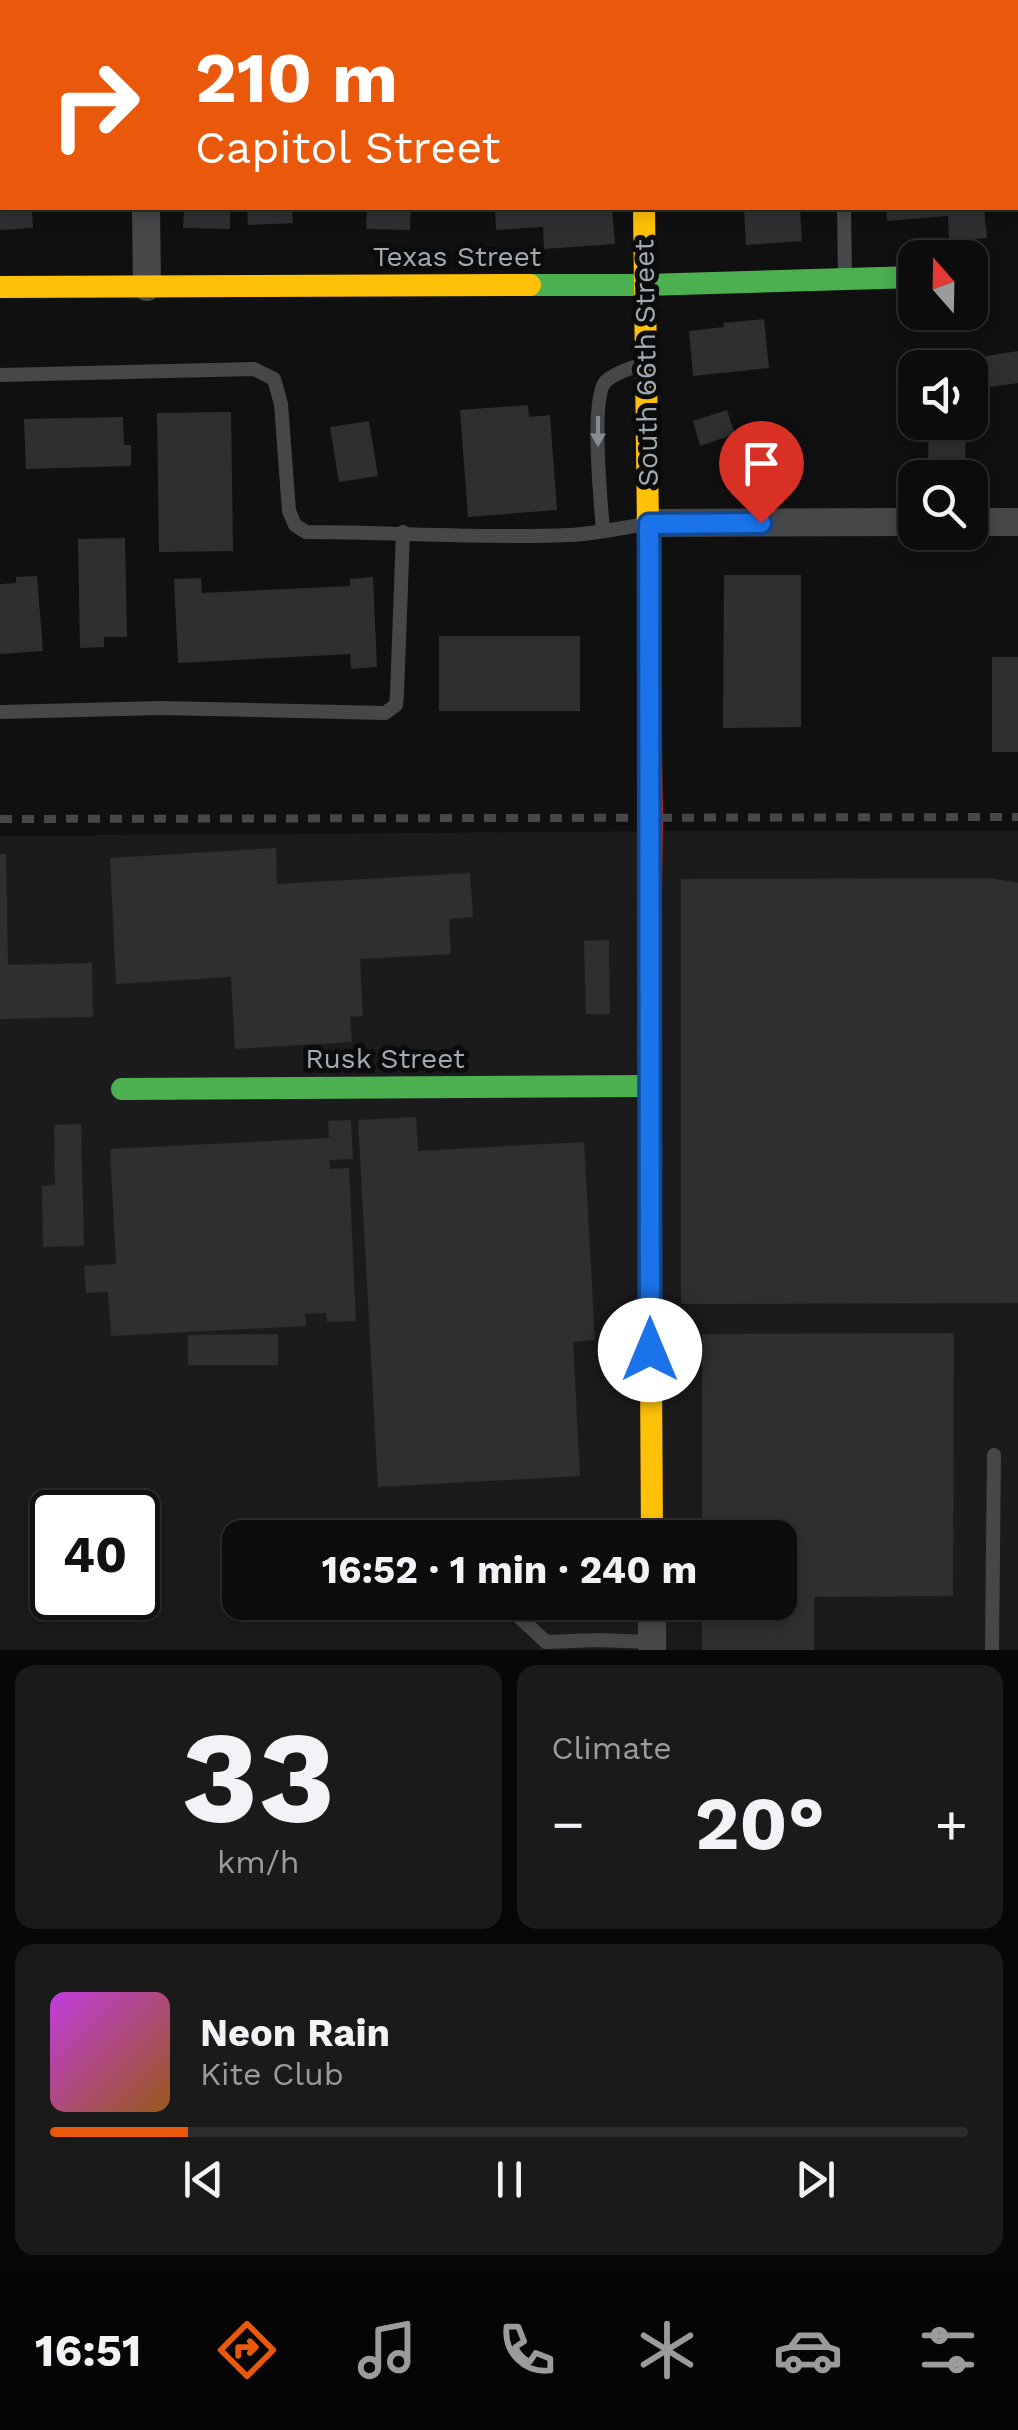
<!DOCTYPE html>
<meta charset="utf-8">
<style>
:root{--surface:#0c0c0d;--page:#1a1a1b;--text:#f1f3f6;--muted:#9a9b9d;--line:#2c2c2e;--accent:#ea580c}
body{margin:0;font-family:"Work Sans",sans-serif;background:var(--page);color:var(--text);height:100vh;display:flex;flex-direction:column;font-size:38px;white-space:nowrap}
*{box-sizing:border-box;margin:0}
p{font-size:32px;color:var(--muted)}
.icon{flex:none;width:55px;height:55px;fill:none;stroke:currentColor;stroke-width:2;stroke-linecap:round;stroke-linejoin:round}
.map{position:relative;height:1650px;overflow:hidden}
.details{display:flex;flex-direction:column;gap:15px;padding:15px;background:#070707;flex:1}
.details>*{flex:none}
.top-card{position:absolute;left:0px;top:0px;width:1020px;height:210px;box-shadow:0 5px 15px #0003,0 0 0 2px var(--line);background:#ea580c;color:#fff;overflow:hidden}
.needle{width:65px;rotate:340deg}
.tools{position:absolute;left:898px;top:240px;display:grid;gap:20px}
.tools a{display:grid;place-items:center;width:90px;height:90px;border-radius:20px;background:var(--surface);box-shadow:0 5px 15px #0003,0 0 0 2px var(--line);font-size:50px}
.speed{position:absolute;left:30px;top:1490px;display:flex;gap:20px;font-size:50px;font-weight:700;text-align:center}
.speed>*{display:grid;place-content:center;width:130px;height:130px;border-radius:50%;background:var(--surface);box-shadow:0 5px 15px #0003,0 0 0 2px var(--line);line-height:1}
.speed .limit{border:5px solid #111;border-radius:15px;background:#fff;color:#111}
.pin{position:absolute;display:grid;place-items:center;width:85px;height:85px;color:#fff;margin:-102px -42px;border-radius:50% 50% 50% 0;rotate:-45deg;box-shadow:0 0 10px #0007}
.pin .icon{rotate:45deg}
.me{position:absolute;width:110px;margin:-55px;rotate:0deg;stroke-linejoin:round;filter:drop-shadow(0 0 8px #0008)}
.turn{display:flex;align-items:center;gap:35px;height:210px;padding:0 30px;font-size:45px}
.turn .icon{width:130px;height:130px;stroke-width:2.5}
.turn b{display:block;font-size:70px;line-height:85px}
.big{font-size:75px;font-weight:700;line-height:1.1}
.details .card{flex:1;display:flex;flex-direction:column;justify-content:center;gap:15px;min-width:0;padding:0 35px;border-radius:20px;background:var(--page)}
.details .dial{align-items:center;gap:0}
.dial b{font-size:130px;line-height:1}
.song{display:flex;align-items:center;gap:30px}
.cover{width:120px;height:120px;border-radius:15px;background:linear-gradient(135deg,hsl(290 70% 55%),hsl(30 70% 35%))}
.played{height:10px;border-radius:5px;background:linear-gradient(90deg,var(--accent) 15%,var(--line) 15%)}
.keys{display:flex;justify-content:space-around;direction:ltr}
.heat{display:flex;justify-content:space-between;align-items:center;font-size:55px;direction:ltr}
.details .tiles{flex:1;display:grid;gap:15px;grid-template-columns:1fr 1fr}
.card:last-child{grid-column:span 2}
.trip{position:absolute;left:222px;top:1520px;width:575px;height:100px;border-radius:20px;background:var(--surface);box-shadow:0 5px 15px #0003,0 0 0 2px var(--line);font-weight:700;line-height:100px;text-align:center}
.tab-bar{display:flex;height:160px;justify-content:space-around;align-items:center;background:#050505;color:var(--muted)}
.tab-bar .icon{width:70px;height:70px}
.tab-bar .selected{color:var(--accent)}
.tab-bar b{font-size:45px;color:var(--text)}
.map>svg:first-child{display:block}
</style>
<div class="map">
<svg width="1018" height="1650" viewBox="0 0 1018 1650">
<rect width="100%" height="100%" fill="#101011"/>
<!-- built -->
<path fill="#1b1b1d" fill-rule="evenodd" d="M 680,831 L 1018,831 L 1018,1650 L 0,1650 L 0,836 ZM 52,1512 L 138,1512 L 138,1598 L 52,1598 ZM 240,1538 L 780,1538 L 780,1602 L 240,1602 Z"/>
<!-- building -->
<g fill="#2d2f31">
<path d="M 0,208 L 32,208 L 33,228 L 0,230 Z"/>
<path d="M 184,208 L 230,208 L 230,229 L 183,228 Z"/>
<path d="M 247,208 L 292,208 L 293,223 L 248,225 Z"/>
<path d="M 367,208 L 411,208 L 410,230 L 366,229 Z"/>
<path d="M 495,208 L 612,208 L 615,244 L 544,249 L 543,227 L 496,230 Z"/>
<path d="M 744,208 L 800,208 L 802,241 L 746,245 Z"/>
<path d="M 886,208 L 984,208 L 987,238 L 949,241 L 948,216 L 887,221 Z"/>
<path d="M 764,319 L 769,368 L 693,376 L 689,331 L 724,327 L 723,323 Z"/>
<path d="M 1018,351 L 1018,383 L 990,387 L 986,356 Z"/>
<path d="M 528,405 L 529,417 L 550,415 L 557,510 L 468,517 L 460,410 Z"/>
<path d="M 727,410 L 735,434 L 700,446 L 693,421 Z"/>
<path d="M 231,412 L 233,551 L 159,552 L 157,413 Z"/>
<path d="M 123,417 L 124,445 L 131,445 L 131,466 L 26,469 L 24,419 Z"/>
<path d="M 369,421 L 378,476 L 339,482 L 330,427 Z"/>
<path d="M 929,422 L 966,422 L 965,467 L 928,466 Z"/>
<path d="M 125,538 L 127,637 L 104,637 L 104,647 L 80,648 L 78,539 Z"/>
<path d="M 724,575 L 801,575 L 801,727 L 723,728 Z"/>
<path d="M 37,576 L 43,651 L 0,654 L 0,584 L 16,583 L 16,577 Z"/>
<path d="M 373,577 L 377,667 L 351,669 L 350,654 L 178,663 L 174,579 L 201,578 L 202,593 L 350,586 L 350,579 Z"/>
<rect x="439" y="636" width="141" height="75"/>
<rect x="992" y="657" width="26" height="95"/>
<path d="M 276,848 L 277,884 L 470,873 L 473,917 L 449,919 L 451,954 L 360,959 L 363,1016 L 350,1017 L 352,1042 L 235,1049 L 231,977 L 116,984 L 110,858 Z"/>
<path d="M 0,854 L 6,854 L 8,965 L 92,963 L 93,1017 L 0,1019 Z"/>
<path d="M 990,878 L 1018,883 L 1018,1303 L 681,1304 L 681,879 Z"/>
<path d="M 609,940 L 610,1014 L 586,1014 L 584,941 Z"/>
<path d="M 416,1117 L 418,1151 L 584,1142 L 595,1340 L 573,1342 L 580,1476 L 378,1487 L 358,1120 Z"/>
<path d="M 351,1120 L 353,1159 L 329,1160 L 330,1169 L 349,1168 L 356,1321 L 327,1322 L 326,1313 L 305,1314 L 306,1326 L 111,1336 L 108,1292 L 86,1293 L 84,1266 L 116,1264 L 110,1149 L 329,1138 L 328,1121 Z"/>
<path d="M 81,1124 L 84,1246 L 43,1247 L 42,1186 L 55,1185 L 54,1125 Z"/>
<path d="M 954,1333 L 953,1596 L 814,1597 L 814,1650 L 702,1650 L 702,1602 L 780,1602 L 780,1538 L 702,1538 L 702,1334 Z"/>
<path d="M 278,1334 L 278,1365 L 188,1365 L 188,1335 Z"/>
</g>
<g fill="none" stroke-linecap="round" stroke-linejoin="round">
<!-- lane -->
<g stroke="#454749" stroke-width="14">
<path d="M 462,0 L 462,2"/>
<path d="M 838,2 L 839,0"/>
<path d="M 844,208 L 845,278"/>
<path d="M 0,375 L 254,369 L 274,379 L 281,404 L 289,511 L 295,525 L 306,532 C 394,532 482,539 569,535 C 595,534 621,528 646,524"/>
<path d="M 603,530 C 601,504 590,397 606,381 C 614,373 630,369 641,364"/>
<path d="M 0,712 L 161,708 L 385,713 L 396,705 L 397,694 L 403,532"/>
<path d="M 503,1602 L 546,1642 L 597,1640 L 652,1642"/>
<path d="M 992,1650 L 994,1455"/>
</g>
<!-- street -->
<g stroke="#454749" stroke-width="28">
<path d="M 142,0 L 142,2"/>
<path d="M 640,0 L 640,2"/>
<path d="M 146,208 L 147,287"/>
<path d="M 970,522 L 1018,522"/>
<path d="M 649,523 L 915,522"/>
<path d="M 652,1602 L 652,1650"/>
</g>
<!-- fast -->
<g stroke="#4caf50" stroke-width="22">
<path d="M 530,285 L 645,285 L 915,277"/>
<path d="M 122,1089 L 649,1086"/>
</g>
<!-- slow -->
<g stroke="#ffc107" stroke-width="22">
<path d="M 644,208 L 649,609"/>
<path d="M 0,287 L 530,285"/>
<path d="M 649,1042 L 652,1538"/>
</g>
<!-- jam -->
<path stroke="#c62828" stroke-width="22" d="M 649,609 L 652,817 L 649,1042"/>
<!-- rail -->
<path stroke="#454749" stroke-width="8" stroke-dasharray="12 10" stroke-linecap="butt" d="M 0,819 L 1018,817"/>
</g>
<!-- one-way arrows -->
<defs><path id="oneway-solid" d="M-6-.8H1V-3.2L6.5 0L1 3.2V.8H-6Z" transform="scale(2.5)"/></defs>
<use fill="#858d92" href="#oneway-solid" transform="translate(598 431) rotate(90)"/>
<g fill="none" stroke-linecap="round" stroke-linejoin="round">
<defs>
<path id="route" d="M 650,1350 C 648,1074 651,799 649,524 L 761,523"/>
</defs>
<!-- route casing -->
<use href="#route" stroke="#114b97" stroke-width="25"/>
<!-- route -->
<use href="#route" stroke="#1a73e8" stroke-width="18"/>
</g>
<g text-anchor="middle" dominant-baseline="central" stroke-width="10" stroke-linejoin="round" paint-order="stroke">
<!-- street labels -->
<g font-size="28" fill="#a0abb2" stroke="#0b0b0c">
<text x="457" y="256">Texas Street</text>
<text transform="translate(646 363) rotate(-91)">South 66th Street</text>
<text x="385" y="1058">Rusk Street</text>
</g>
</g>
</svg>
<div class="tools">
<a><svg class="needle" viewBox="-14 -14 28 28"><path d="M0-13l5 13h-10z" fill="#e53935"/><path d="M0 13l5-13h-10z" fill="#9a9b9d"/></svg></a>
<a><svg class="icon" aria-label="sound" viewBox="0 0 24 24"><path d="M4 9h4l5-4v14l-5-4H4zM17 9q2 3 0 6"/></svg></a>
<a><svg class="icon" aria-label="search" viewBox="0 0 24 24"><circle cx="10" cy="10" r="6"/><path d="M15 15l6 6"/></svg></a>
</div>
<div class="speed"><div class="limit">40</div></div>
<div class="pin" style="left:761px;top:523px;background:#d93025"><svg class="icon" aria-label="arrive" viewBox="0 0 24 24"><path d="M6 21V4h12l-3 4 3 4H6"/></svg></div>
<svg class="me" style="left:650px;top:1350px" viewBox="-20 -20 40 40"><circle r="19" fill="#fff"/><path d="M0-13L10 11 0 6-10 11z" fill="#1a73e8"/></svg>
<div class="trip">16:52 · 1 min · 240 m</div>
<div class="top-card">
<div class="turn"><svg class="icon" aria-label="right" viewBox="0 0 24 24"><path d="M7 20v-9h11M14 6l5 5-5 5"/></svg><div><b>210 m</b>Capitol Street</div></div>
</div>
</div>
<section class="details">
<div class="tiles">
<div class="card dial"><b>33</b><p>km/h</p></div>
<div class="card"><p>Climate</p>
<div class="heat"><a>−</a><b class="big">20°</b><a>+</a></div>
</div>
<div class="card">
<div class="song"><i class="cover"></i><div><b>Neon Rain</b><p>Kite Club</p></div></div>
<div class="played"></div>
<div class="keys"><svg class="icon" aria-label="previous" viewBox="0 0 24 24"><path d="M18 5L8 12l10 7zM5 5v14"/></svg><svg class="icon" aria-label="pause" viewBox="0 0 24 24"><path d="M8 5v14M16 5v14"/></svg><svg class="icon" aria-label="next" viewBox="0 0 24 24"><path d="M6 5l10 7-10 7zM19 5v14"/></svg></div>
</div>
</div>
</section>
<nav class="tab-bar">
<b>16:51</b>
<svg class="icon selected" aria-label="directions" viewBox="0 0 24 24"><path d="M12 3l9 9-9 9-9-9zM9 14v-3h6M13 9l2 2-2 2"/></svg>
<svg class="icon" aria-label="music" viewBox="0 0 24 24"><path d="M9 18V5l10-2v13"/><circle cx="6" cy="18" r="3"/><circle cx="16" cy="16" r="3"/></svg>
<svg class="icon" aria-label="phone" viewBox="0 0 24 24"><path d="M5 4h4l2 5-3 2q2 4 5 5l2-3 5 2v4C11 20 4 13 5 4z"/></svg>
<svg class="icon" aria-label="climate" viewBox="0 0 24 24"><path d="M12 3v18M4 7l16 10M4 17L20 7"/></svg>
<svg class="icon" aria-label="car" viewBox="0 0 24 24"><path d="M5 17H2v-5l4-1 3-4h7l3 4 3 1v5h-3M9 17h6M6 11h13"/><circle cx="7" cy="17" r="2"/><circle cx="17" cy="17" r="2"/></svg>
<svg class="icon" aria-label="filters" viewBox="0 0 24 24"><path d="M4 7h16M4 17h16"/><circle cx="9" cy="7" r="2"/><circle cx="15" cy="17" r="2"/></svg>
</nav>
